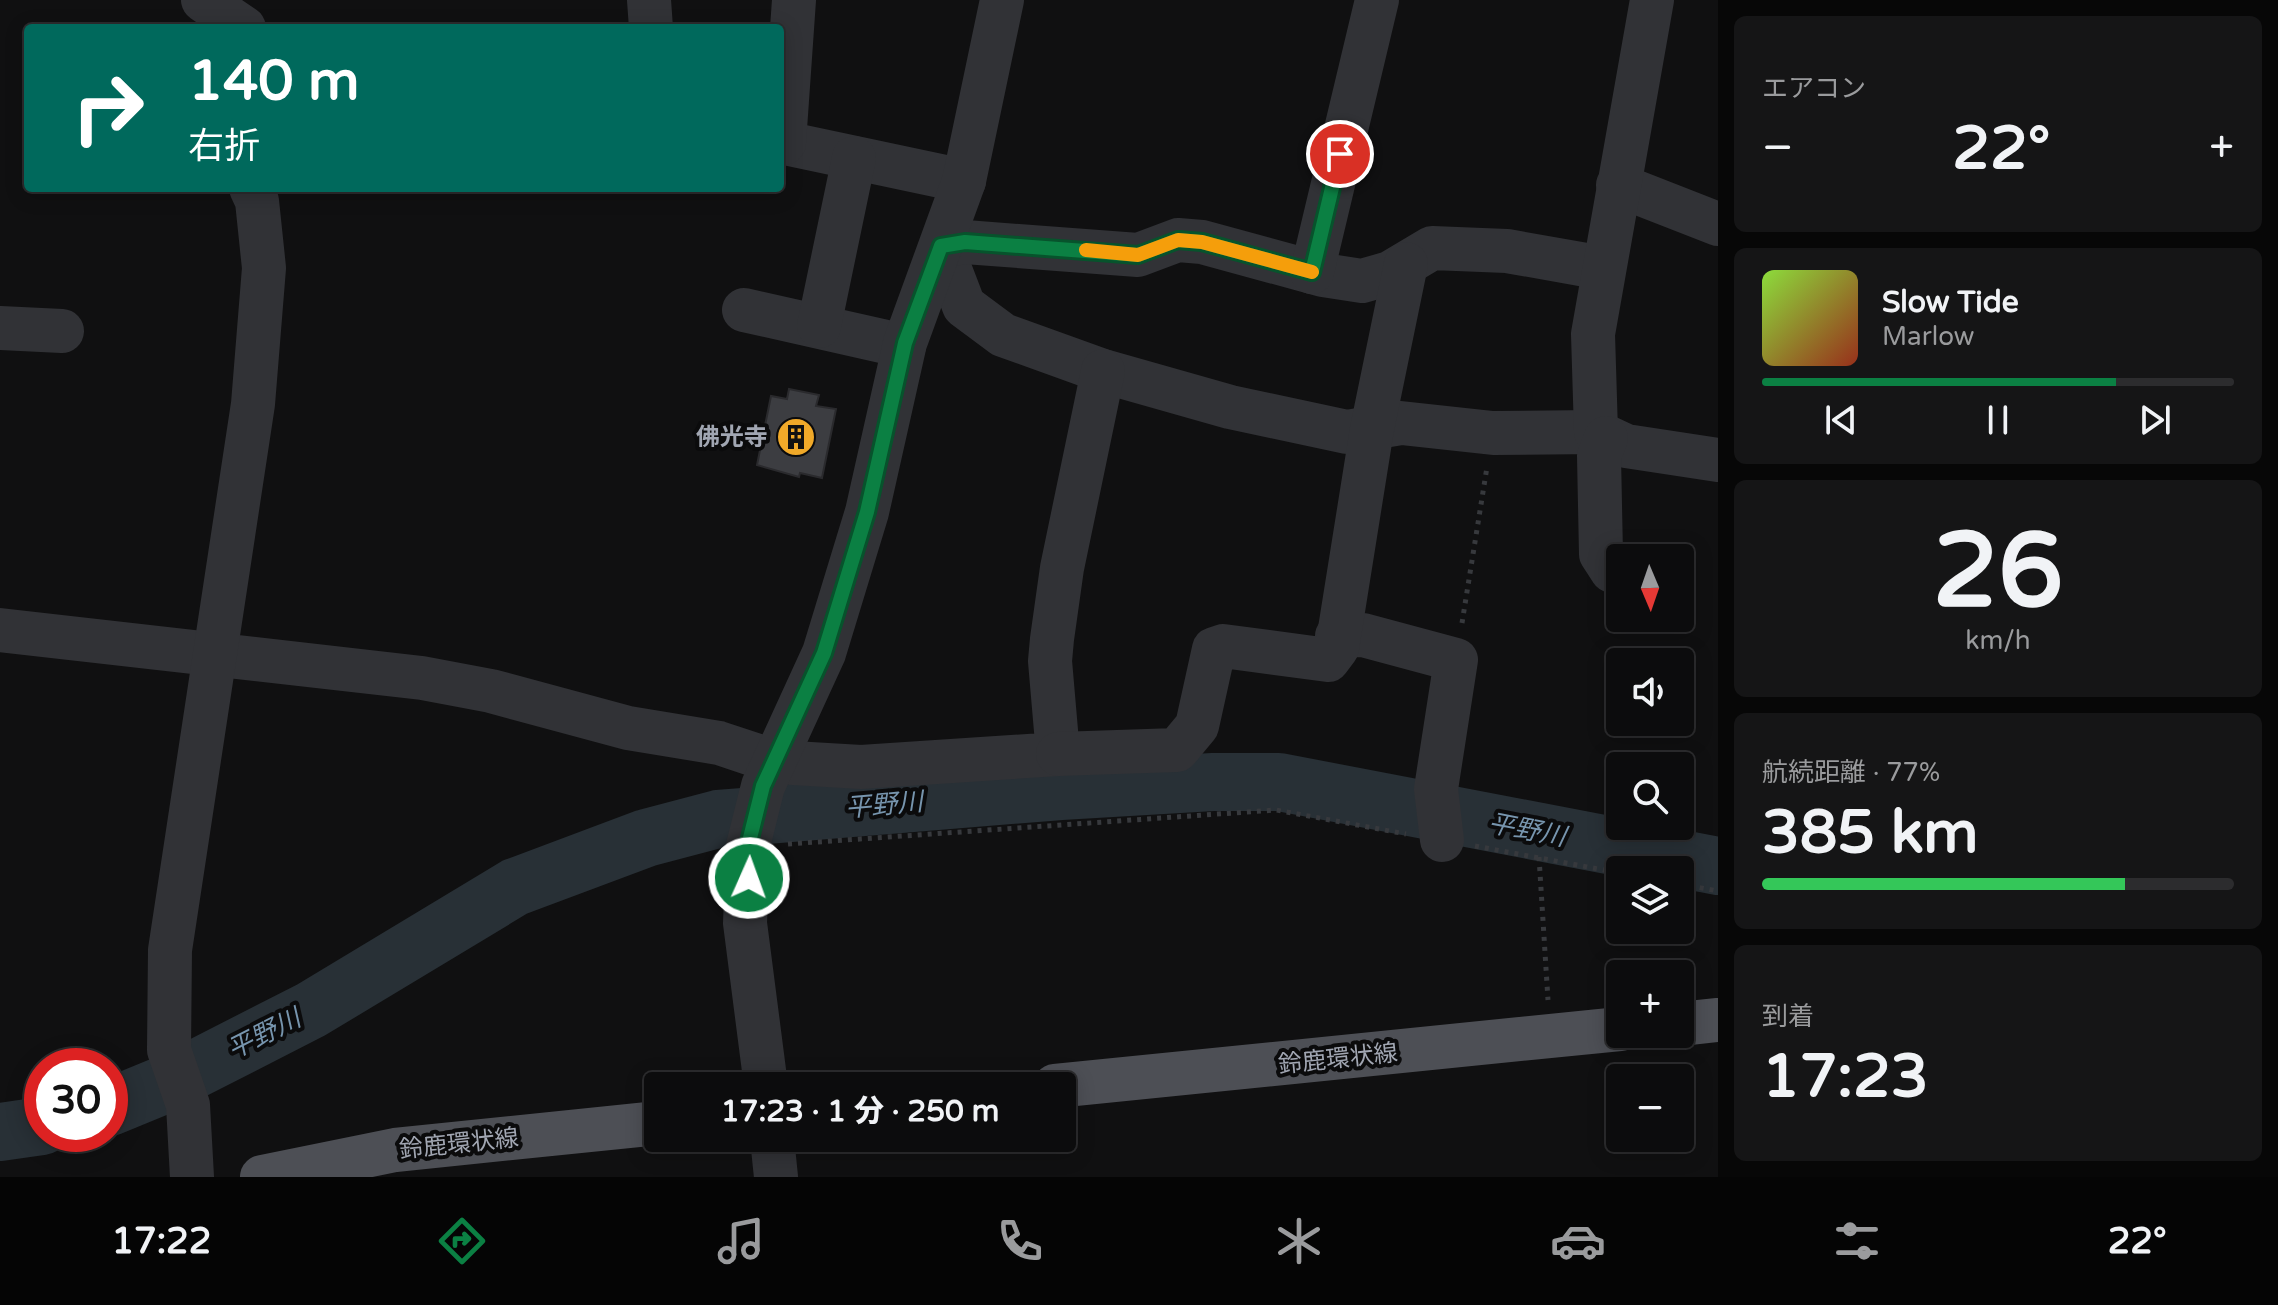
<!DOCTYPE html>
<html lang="ja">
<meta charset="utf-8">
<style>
:root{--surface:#0c0c0d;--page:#151516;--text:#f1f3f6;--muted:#9a9b9d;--line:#2c2c2e;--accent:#0b8043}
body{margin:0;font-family:"Varela Round","Noto Sans JP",sans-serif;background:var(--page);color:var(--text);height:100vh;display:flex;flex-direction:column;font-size:30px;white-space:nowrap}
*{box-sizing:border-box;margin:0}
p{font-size:26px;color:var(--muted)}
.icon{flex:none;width:44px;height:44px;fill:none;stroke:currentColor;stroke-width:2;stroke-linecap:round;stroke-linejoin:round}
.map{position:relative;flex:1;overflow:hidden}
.drawer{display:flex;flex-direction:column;gap:16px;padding:16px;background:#070707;width:560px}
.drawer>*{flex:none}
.guide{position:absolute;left:24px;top:24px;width:760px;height:168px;border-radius:8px;box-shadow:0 4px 20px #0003,0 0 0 2px var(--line);background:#00695c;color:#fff;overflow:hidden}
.needle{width:52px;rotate:178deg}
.controls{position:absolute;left:1606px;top:544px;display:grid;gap:16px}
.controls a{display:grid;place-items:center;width:88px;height:88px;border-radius:8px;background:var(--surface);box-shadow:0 4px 20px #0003,0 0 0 2px var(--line);font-size:40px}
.speed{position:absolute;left:24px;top:1048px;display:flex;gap:16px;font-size:40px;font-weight:700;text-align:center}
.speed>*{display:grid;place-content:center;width:104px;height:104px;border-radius:50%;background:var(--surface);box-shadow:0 4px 20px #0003,0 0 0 2px var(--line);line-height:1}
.speed .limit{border:12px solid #d22;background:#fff;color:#111}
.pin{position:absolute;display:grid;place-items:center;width:68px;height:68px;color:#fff;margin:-34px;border:4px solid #fff;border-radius:50%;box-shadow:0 2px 8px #0007}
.me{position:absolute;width:88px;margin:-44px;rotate:2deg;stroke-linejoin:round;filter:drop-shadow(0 0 6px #0008)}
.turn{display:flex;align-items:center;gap:28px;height:168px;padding:0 32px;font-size:36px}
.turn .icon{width:104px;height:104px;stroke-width:2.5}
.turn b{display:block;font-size:56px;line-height:68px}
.big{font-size:60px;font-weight:800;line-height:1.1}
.drawer .card{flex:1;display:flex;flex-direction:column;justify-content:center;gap:12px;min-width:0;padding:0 28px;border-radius:12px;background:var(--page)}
.drawer .dial{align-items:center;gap:0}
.dial b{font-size:104px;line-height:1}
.song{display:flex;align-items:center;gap:24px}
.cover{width:96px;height:96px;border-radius:12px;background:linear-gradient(135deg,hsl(90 70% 55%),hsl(10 70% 35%))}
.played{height:8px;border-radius:4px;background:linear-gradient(90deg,var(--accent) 75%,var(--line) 75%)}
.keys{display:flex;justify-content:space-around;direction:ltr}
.heat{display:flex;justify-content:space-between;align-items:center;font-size:44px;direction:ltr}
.charge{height:12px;border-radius:6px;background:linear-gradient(90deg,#34c759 77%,var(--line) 0)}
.trip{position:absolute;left:644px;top:1072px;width:432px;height:80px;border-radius:8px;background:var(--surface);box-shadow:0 4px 20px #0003,0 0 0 2px var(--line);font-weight:800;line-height:80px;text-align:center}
.tabs{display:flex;height:128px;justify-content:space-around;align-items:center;background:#050505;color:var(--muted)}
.tabs .icon{width:56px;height:56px}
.tabs .selected{color:var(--accent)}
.tabs b{font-size:36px;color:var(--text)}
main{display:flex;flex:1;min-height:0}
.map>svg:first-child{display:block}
</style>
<main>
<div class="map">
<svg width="1718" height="1177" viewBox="0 0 1718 1177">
<rect width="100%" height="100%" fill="#101011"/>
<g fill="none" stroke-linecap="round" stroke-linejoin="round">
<!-- river -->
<g stroke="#283036" stroke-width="58">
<path d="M 110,1107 L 166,1084 L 311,1010 L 515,887 L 646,838 L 718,819 L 1061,791 L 1213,782 L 1279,782 L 1718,866"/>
<path d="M 0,1132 L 42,1126"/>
</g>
</g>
<!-- building -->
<path fill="#3c3d41" stroke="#2a2a2d" stroke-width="2" d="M 789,389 L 819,395 L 816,406 L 836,409 L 822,478 L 800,473 L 799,477 L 757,465 L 771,396 L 787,399 Z"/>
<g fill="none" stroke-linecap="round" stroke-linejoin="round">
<!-- path -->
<g stroke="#37393d" stroke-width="5" stroke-dasharray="4 6" stroke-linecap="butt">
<path d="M 1462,623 L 1487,467"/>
<path d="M 788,844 L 1276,810 L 1406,834"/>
<path d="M 1475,846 L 1620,873"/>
<path d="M 1539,857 L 1548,1000"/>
<path d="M 1680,884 L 1718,891"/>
</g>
<!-- minor -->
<g stroke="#313236" stroke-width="44">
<path d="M 203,0 L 244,28"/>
<path d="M 649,0 L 651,28"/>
<path d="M 780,142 L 964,181"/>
<path d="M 784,143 L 794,0"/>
<path d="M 1618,185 L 1718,224"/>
<path d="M 941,246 L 964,306 L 1003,335 L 1103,371 L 1230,407 L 1347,432 L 1401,423 L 1493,433 L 1596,432 L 1626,446 L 1718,460"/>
<path d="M 941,246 L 965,242 L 1138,255 L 1178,240 L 1202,242 L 1323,275 L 1362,281 L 1390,273 L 1432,248 L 1507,251 L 1603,268"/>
<path d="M 1312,272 L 1377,0"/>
<path d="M 744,310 L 904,346"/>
<path d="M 819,326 L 854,158"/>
<path d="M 0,328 L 62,331"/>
<path d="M 1596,432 L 1593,334 L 1652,0"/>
<path d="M 1606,438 L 1599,456 L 1601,554 L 1612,571"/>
<path d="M 0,630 L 422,678 L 491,691 L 628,728 L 719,743 L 776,762 L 861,767 L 1058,754 L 1050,661 L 1052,639 L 1062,568 L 1103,371"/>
<path d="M 1337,636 L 1363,635 L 1456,660 L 1436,789 L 1442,840"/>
<path d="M 1058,754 L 1177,750 L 1197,726 L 1214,649 L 1223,646 L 1328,660 L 1337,648 L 1372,429 L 1406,264"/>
<path d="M 766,1086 L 745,923 L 748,846 L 763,786 L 824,653 L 867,512 L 905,343 L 964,181 L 1002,0"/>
<path d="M 772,1138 L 776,1177"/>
<path d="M 192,1177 L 188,1105 L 169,1050 L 170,950 L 253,404 L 264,268 L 257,201 L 251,188"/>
</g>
<!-- major -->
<g stroke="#4d4f55" stroke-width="44">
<path d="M 1680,1024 L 1718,1020"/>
<path d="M 1055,1086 L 1620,1029"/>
<path d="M 262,1177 L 395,1150 L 658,1123"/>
</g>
</g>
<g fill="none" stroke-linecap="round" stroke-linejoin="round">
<defs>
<path id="route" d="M 749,878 L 748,846 L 763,786 L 824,653 L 867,512 L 905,343 L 941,246 L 965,242 L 1138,255 L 1178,240 L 1202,242 L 1312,272 L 1340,154"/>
</defs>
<!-- route casing -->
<use href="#route" stroke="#07532c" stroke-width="20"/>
<!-- route -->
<use href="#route" stroke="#0b8043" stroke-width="14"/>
<!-- slow -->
<path stroke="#f59e0b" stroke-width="14" d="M 1086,250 L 1138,255 L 1178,240 L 1202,242 L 1312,272"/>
</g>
<!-- icons -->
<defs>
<symbol id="building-disc" viewBox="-11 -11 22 22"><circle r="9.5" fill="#f0a929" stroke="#0b0b0c"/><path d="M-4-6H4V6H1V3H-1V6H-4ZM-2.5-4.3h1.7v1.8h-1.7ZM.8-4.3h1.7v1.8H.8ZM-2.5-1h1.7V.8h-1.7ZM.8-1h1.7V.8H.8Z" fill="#111"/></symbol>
</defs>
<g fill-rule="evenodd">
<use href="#building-disc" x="774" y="415" width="44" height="44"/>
</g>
<g text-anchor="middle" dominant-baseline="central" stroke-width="8" stroke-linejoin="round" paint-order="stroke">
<!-- poi labels -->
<g font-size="24" font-weight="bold" fill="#a1a6b2" stroke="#0b0b0c" text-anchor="end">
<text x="768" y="437">佛光寺</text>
</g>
<!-- street labels -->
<g font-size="24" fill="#a1a6b2" stroke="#0b0b0c">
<text transform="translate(1338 1059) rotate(-6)">鈴鹿環状線</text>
<text transform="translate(459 1144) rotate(-6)">鈴鹿環状線</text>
</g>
<!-- water labels -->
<g font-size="26" font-style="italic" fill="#7795ae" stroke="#0b0b0c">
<text transform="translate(884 805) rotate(-5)">平野川</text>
<text transform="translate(1527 830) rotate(11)">平野川</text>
<text transform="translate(264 1034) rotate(-27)">平野川</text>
</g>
</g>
</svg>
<div class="controls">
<a><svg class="needle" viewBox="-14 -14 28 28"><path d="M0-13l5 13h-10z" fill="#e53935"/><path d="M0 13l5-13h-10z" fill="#9a9b9d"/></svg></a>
<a><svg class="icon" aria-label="sound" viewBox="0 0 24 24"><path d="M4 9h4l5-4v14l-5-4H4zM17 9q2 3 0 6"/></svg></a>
<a><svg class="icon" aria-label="search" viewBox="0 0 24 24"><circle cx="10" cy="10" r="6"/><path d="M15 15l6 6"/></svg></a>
<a><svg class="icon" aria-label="layers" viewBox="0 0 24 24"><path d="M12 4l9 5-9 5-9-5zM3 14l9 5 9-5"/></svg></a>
<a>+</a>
<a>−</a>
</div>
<div class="speed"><div class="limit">30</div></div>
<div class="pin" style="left:1340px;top:154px;background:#d93025"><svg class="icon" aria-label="arrive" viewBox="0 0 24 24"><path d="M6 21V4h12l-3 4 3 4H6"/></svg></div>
<svg class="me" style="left:749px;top:878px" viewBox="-20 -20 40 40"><circle r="17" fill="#0b8043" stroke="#fff" stroke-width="3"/><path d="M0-11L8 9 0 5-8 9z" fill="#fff"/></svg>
<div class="trip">17:23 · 1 分 · 250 m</div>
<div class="guide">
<div class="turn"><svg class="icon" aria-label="right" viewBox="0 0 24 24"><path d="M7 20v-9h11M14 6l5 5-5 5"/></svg><div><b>140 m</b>右折</div></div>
</div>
</div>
<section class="drawer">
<div class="card"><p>エアコン</p>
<div class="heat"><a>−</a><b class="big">22°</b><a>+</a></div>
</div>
<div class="card">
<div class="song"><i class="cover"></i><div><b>Slow Tide</b><p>Marlow</p></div></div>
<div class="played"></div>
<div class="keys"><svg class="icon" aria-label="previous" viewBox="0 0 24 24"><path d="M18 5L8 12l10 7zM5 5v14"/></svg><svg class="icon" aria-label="pause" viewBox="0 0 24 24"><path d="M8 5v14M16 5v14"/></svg><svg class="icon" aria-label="next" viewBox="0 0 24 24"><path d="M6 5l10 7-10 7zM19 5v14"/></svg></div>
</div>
<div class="card dial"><b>26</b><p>km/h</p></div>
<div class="card"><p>航続距離 · 77%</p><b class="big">385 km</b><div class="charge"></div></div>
<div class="card"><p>到着</p><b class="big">17:23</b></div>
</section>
</main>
<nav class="tabs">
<b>17:22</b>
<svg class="icon selected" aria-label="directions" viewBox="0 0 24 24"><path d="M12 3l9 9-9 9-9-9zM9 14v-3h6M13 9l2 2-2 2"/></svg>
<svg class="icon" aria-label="music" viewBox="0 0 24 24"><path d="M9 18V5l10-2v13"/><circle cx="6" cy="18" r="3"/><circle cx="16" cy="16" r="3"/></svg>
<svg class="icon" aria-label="phone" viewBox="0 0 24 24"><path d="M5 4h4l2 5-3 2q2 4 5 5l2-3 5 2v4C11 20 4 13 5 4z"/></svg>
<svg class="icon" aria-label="climate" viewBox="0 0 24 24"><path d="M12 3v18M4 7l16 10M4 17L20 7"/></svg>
<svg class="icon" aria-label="car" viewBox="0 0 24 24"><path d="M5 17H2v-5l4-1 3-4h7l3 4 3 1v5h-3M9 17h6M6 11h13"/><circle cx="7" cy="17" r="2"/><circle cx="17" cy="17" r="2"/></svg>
<svg class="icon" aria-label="filters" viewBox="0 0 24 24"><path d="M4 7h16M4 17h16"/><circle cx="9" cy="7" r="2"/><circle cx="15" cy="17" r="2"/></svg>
<b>22°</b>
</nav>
